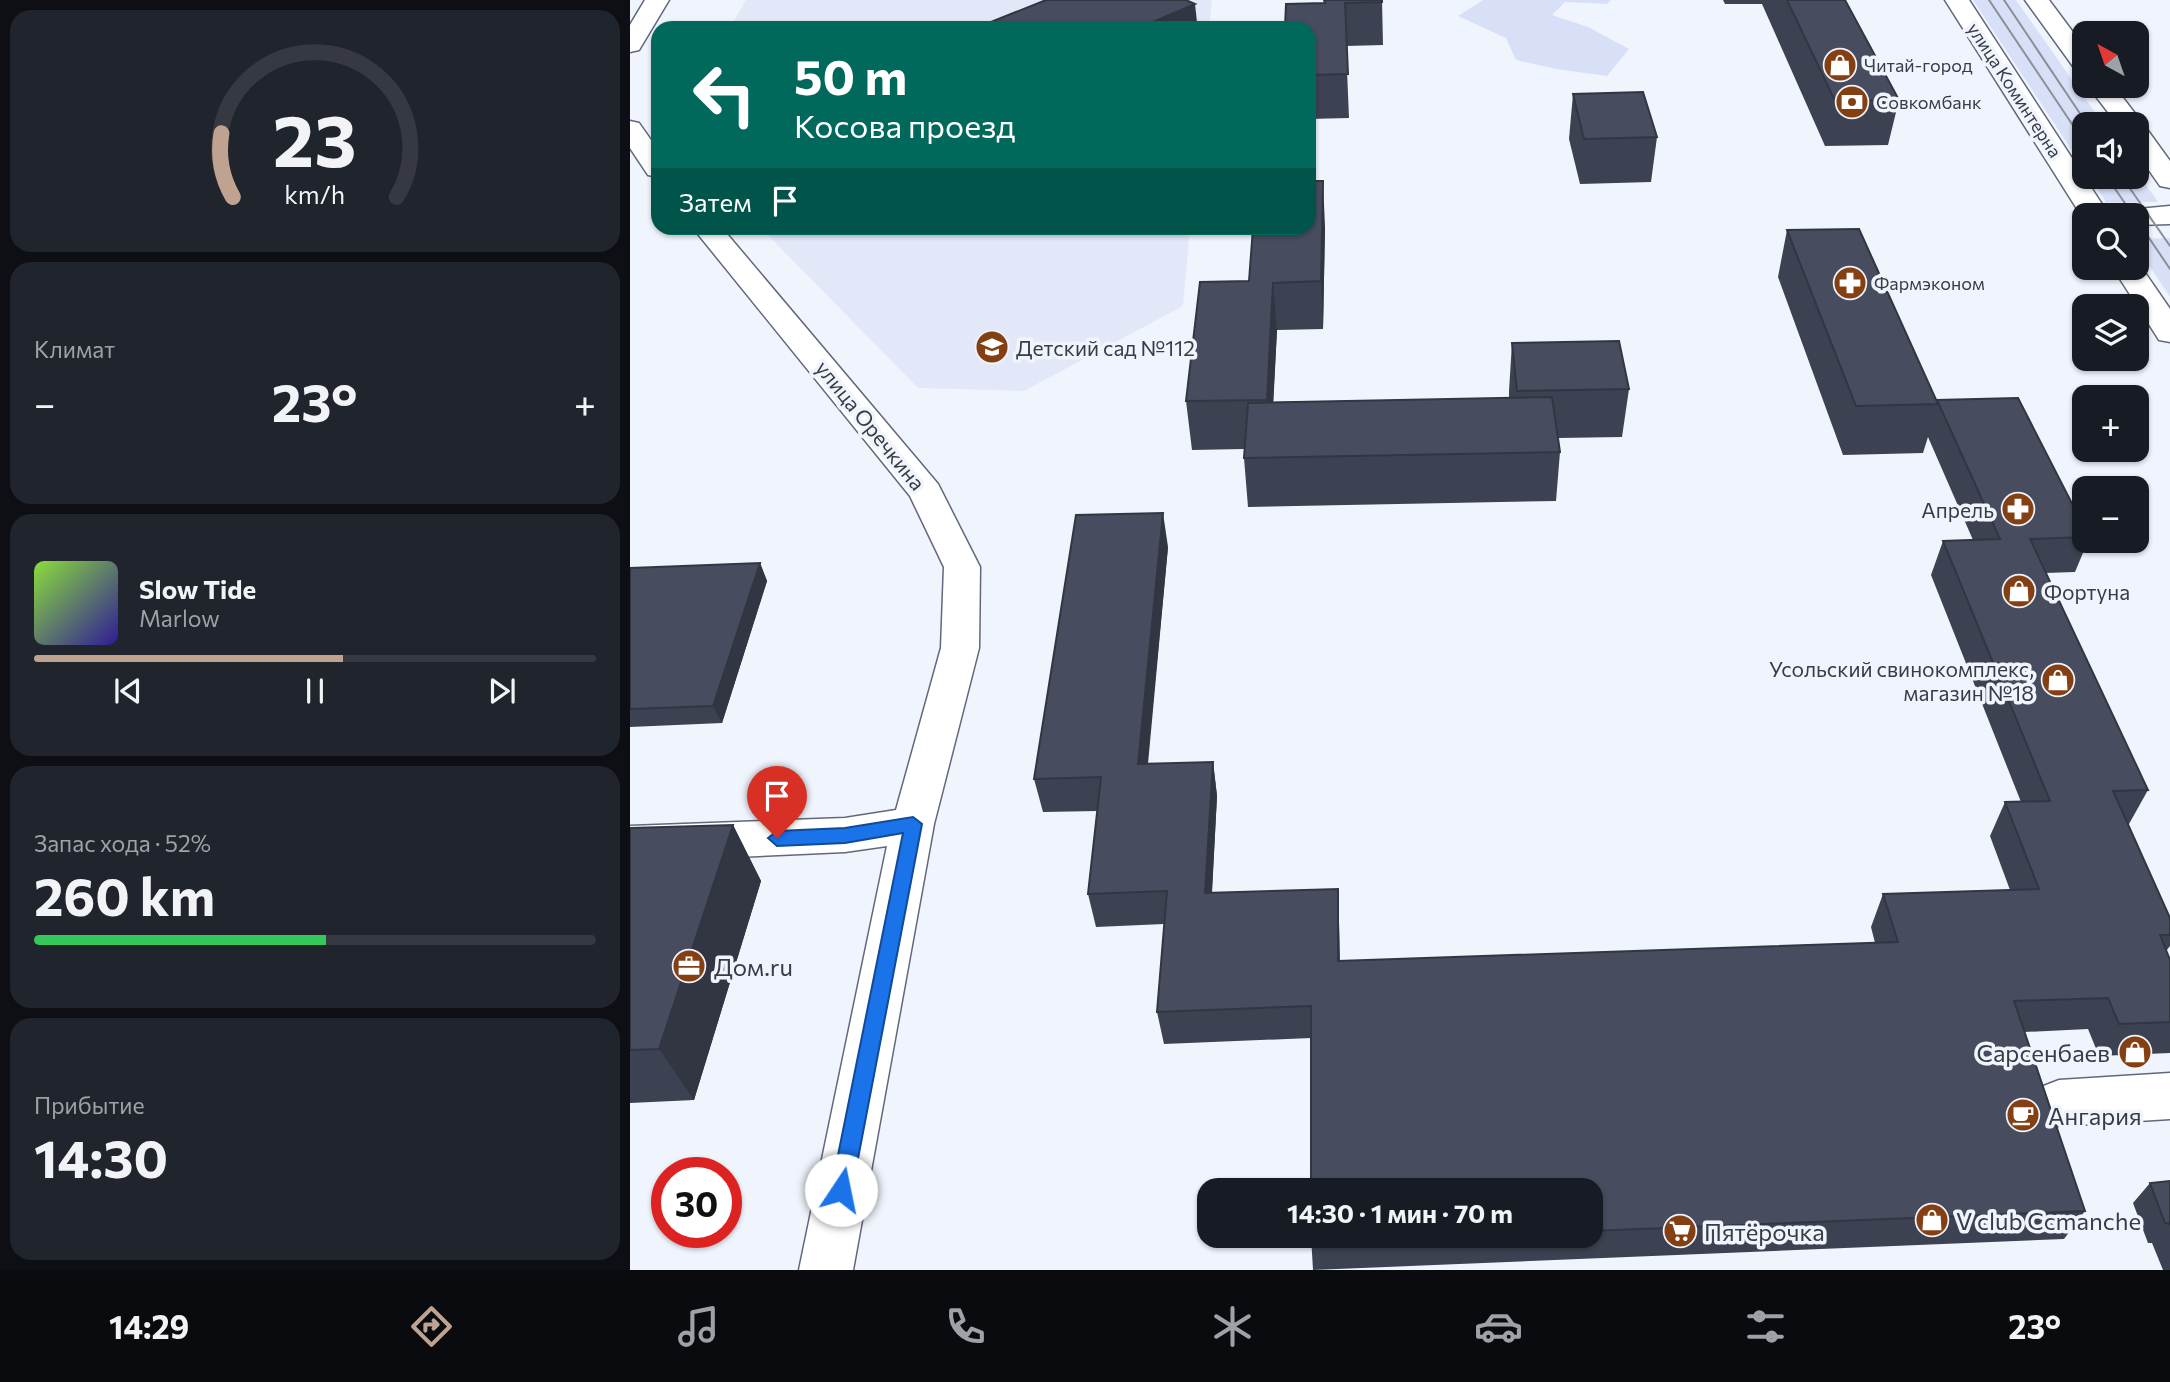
<!DOCTYPE html>
<html lang="ru">
<meta charset="utf-8">
<style>
:root{--surface:#171b24;--page:#20242c;--text:#f1f3f6;--muted:#9ea1a6;--line:#363941;--accent:#c0a290}
body{margin:0;font-family:Commissioner,sans-serif;background:var(--page);color:var(--text);height:100vh;display:flex;flex-direction:column;font-size:26px;white-space:nowrap}
*{box-sizing:border-box;margin:0}
p{font-size:23px;color:var(--muted)}
.icon{flex:none;width:38px;height:38px;fill:none;stroke:currentColor;stroke-width:2;stroke-linecap:round;stroke-linejoin:round}
.map{position:relative;flex:1;overflow:hidden}
.side{display:flex;flex-direction:column;gap:10px;padding:10px;background:#0d0f14;width:630px}
.side>*{flex:none}
.guide{position:absolute;left:21px;top:21px;width:665px;height:214px;border-radius:21px;box-shadow:0 2px 5px #0004;background:#00695c;color:#fff;overflow:hidden}
.needle{width:46px;rotate:320deg}
.fabs{position:absolute;left:1442px;top:21px;display:grid;gap:14px}
.fabs a{display:grid;place-items:center;width:77px;height:77px;border-radius:14px;background:var(--surface);box-shadow:0 2px 5px #0004;font-size:35px}
.speed{position:absolute;left:21px;top:1157px;display:flex;gap:14px;font-size:35px;font-weight:700;text-align:center}
.speed>*{display:grid;place-content:center;width:91px;height:91px;border-radius:50%;background:var(--surface);box-shadow:0 2px 5px #0004;line-height:1}
.speed .limit{border:10px solid #d22;background:#fff;color:#111}
.pin{position:absolute;display:grid;place-items:center;width:60px;height:60px;color:#fff;margin:-72px -30px;border-radius:50% 50% 50% 0;rotate:-45deg;box-shadow:0 0 7px #0007}
.pin .icon{rotate:45deg}
.me{position:absolute;width:77px;margin:-38px;rotate:11deg;stroke-linejoin:round;filter:drop-shadow(0 0 5px #0008)}
.turn{display:flex;align-items:center;gap:24px;height:147px;padding:0 28px;font-size:32px}
.turn .icon{width:91px;height:91px;stroke-width:2.5}
.turn b{display:block;font-size:49px;line-height:60px}
.then{display:flex;align-items:center;height:66px;padding:0 28px;background:#0003;gap:14px;font-size:26px}
.big{font-size:52px;font-weight:700;line-height:1.1}
.side .card{flex:1;display:flex;flex-direction:column;justify-content:center;gap:10px;min-width:0;padding:0 24px;border-radius:21px;background:var(--page)}
.side .dial{align-items:center;gap:0}
.dial svg{height:182px;overflow:visible;fill:none;stroke:var(--line);stroke-width:7;stroke-linecap:round;text-anchor:middle}
.dial text{fill:var(--text);stroke:none}
.song{display:flex;align-items:center;gap:21px}
.cover{width:84px;height:84px;border-radius:10px;background:linear-gradient(135deg,hsl(90 70% 55%),hsl(250 70% 35%))}
.played{height:7px;border-radius:4px;background:linear-gradient(90deg,var(--accent) 55%,var(--line) 55%)}
.keys{display:flex;justify-content:space-around;direction:ltr}
.heat{display:flex;justify-content:space-between;align-items:center;font-size:38px;direction:ltr}
.charge{height:10px;border-radius:5px;background:linear-gradient(90deg,#34c759 52%,var(--line) 0)}
.trip{position:absolute;left:567px;top:1178px;width:406px;height:70px;border-radius:21px;background:var(--surface);box-shadow:0 2px 5px #0004;font-weight:700;line-height:70px;text-align:center}
.tab-bar{display:flex;height:112px;justify-content:space-around;align-items:center;background:#090b0e;color:var(--muted)}
.tab-bar .icon{width:49px;height:49px}
.tab-bar .active{color:var(--accent)}
.tab-bar b{font-size:32px;color:var(--text)}
main{display:flex;flex:1;min-height:0}
.map>svg:first-child{display:block}
</style>
<main>
<section class="side">
<div class="card dial"><svg viewBox="0 0 100 80">
<path d="M14 69A42 42 0 1 1 86 69"/>
<path d="M14 69A42 42 0 0 1 9 41" stroke="#c0a290"/>
<text x="50" y="56" font-size="32" font-weight="700">23</text>
<text x="50" y="72" font-size="11">km/h</text>
</svg></div>
<div class="card"><p>Климат</p>
<div class="heat"><a>−</a><b class="big">23°</b><a>+</a></div>
</div>
<div class="card">
<div class="song"><i class="cover"></i><div><b>Slow Tide</b><p>Marlow</p></div></div>
<div class="played"></div>
<div class="keys"><svg class="icon" aria-label="previous" viewBox="0 0 24 24"><path d="M18 5L8 12l10 7zM5 5v14"/></svg><svg class="icon" aria-label="pause" viewBox="0 0 24 24"><path d="M8 5v14M16 5v14"/></svg><svg class="icon" aria-label="next" viewBox="0 0 24 24"><path d="M6 5l10 7-10 7zM19 5v14"/></svg></div>
</div>
<div class="card"><p>Запас хода · 52%</p><b class="big">260 km</b><div class="charge"></div></div>
<div class="card"><p>Прибытие</p><b class="big">14:30</b></div>
</section>
<div class="map">
<svg width="1540" height="1270" viewBox="0 0 1540 1270">
<rect width="100%" height="100%" fill="#f0f4fd"/>
<!-- built -->
<g fill="#e3e8f9">
<path d="M 116,0 L 582,0 L 579,28 L 100,28 Z"/>
<path d="M 131,228 L 560,228 L 553,306 L 394,391 L 288,388 Z"/>
</g>
<!-- green -->
<g fill="#d8e0f7">
<path d="M 853,0 L 981,0 L 977,4 L 935,2 L 922,15 L 958,27 L 999,49 L 977,76 L 926,69 L 886,60 L 876,38 L 828,16 Z"/>
<path d="M 1343,0 L 1386,0 L 1473,124 L 1454,124 L 1454,169 Z"/>
<path d="M 1507,172 L 1528,202 L 1476,202 L 1460,177 L 1507,177 Z"/>
<path d="M 1540,238 L 1540,297 L 1507,247 L 1507,239 Z"/>
</g>
<g fill="none" stroke-linecap="round" stroke-linejoin="round">
<defs>
<g id="minor">
<path d="M 15,0 L 39,0 L 9,50 L 0,52 L 0,25 Z"/>
<path d="M 1315,0 L 1339,0 L 1479,215 L 1454,215 L 1454,220 Z"/>
<path d="M 1395,0 L 1419,0 L 1454,47 L 1454,71 L 1445,69 Z"/>
<path d="M 1458,86 L 1484,86 L 1513,124 L 1511,127 L 1516,128 L 1540,161 L 1540,188 L 1530,186 L 1507,153 L 1507,124 L 1487,124 Z"/>
<path d="M 0,121 L 9,123 L 28,150 L 28,177 L 18,175 L 0,148 Z"/>
<path d="M 1540,206 L 1540,224 L 1507,225 L 1507,215 L 1493,215 L 1497,210 Z"/>
<path d="M 63,228 L 92,228 L 308,484 L 350,567 L 349,648 L 304,824 L 223,1270 L 169,1270 L 257,846 L 215,852 L 0,862 L 0,826 L 215,818 L 266,810 L 311,648 L 314,567 L 280,496 Z"/>
<path d="M 1507,261 L 1540,309 L 1540,342 L 1529,340 L 1483,268 L 1507,268 Z"/>
<path d="M 1540,1073 L 1540,1119 L 1429,1126 L 1411,1119 L 1404,1103 L 1411,1087 L 1429,1080 Z"/>
</g>
</defs>
<!-- minor casing -->
<use href="#minor" stroke="#62687c" stroke-width="3"/>
<!-- minor -->
<use href="#minor" fill="#fff" fill-rule="evenodd"/>
<!-- tram -->
<g stroke="#8b8f97" stroke-width="2">
<path d="M 1359,0 L 1454,142"/>
<path d="M 1374,0 L 1457,124"/>
<path d="M 1477,177 L 1503,215"/>
<path d="M 1492,177 L 1540,246"/>
<path d="M 1507,220 L 1540,269"/>
</g>
</g>
<!-- wall -->
<g fill="#3d4252">
<path d="M 752,0 L 753,45 L 716,46 L 719,118 L 679,119 L 679,28 L 695,3 Z"/>
<path d="M 1093,0 L 1215,0 L 1269,100 L 1258,145 L 1195,146 L 1132,4 L 1095,4 Z"/>
<path d="M 943,94 L 1027,137 L 1021,182 L 950,184 L 939,139 Z"/>
<path d="M 695,227 L 693,329 L 647,330 L 643,402 L 879,398 L 879,391 L 882,343 L 999,389 L 992,437 L 928,438 L 930,452 L 926,501 L 618,507 L 614,458 L 614,449 L 562,450 L 556,401 L 619,281 Z"/>
<path d="M 1157,230 L 1307,401 L 1454,527 L 1454,541 L 1458,541 L 1445,572 L 1415,573 L 1518,790 L 1499,824 L 1498,824 L 1540,918 L 1540,946 L 1536,951 L 1540,960 L 1540,1053 L 1469,1056 L 1458,1029 L 1394,1032 L 1455,1211 L 1434,1239 L 683,1270 L 681,1236 L 961,1236 L 961,1190 L 681,1038 L 534,1044 L 527,1012 L 534,924 L 466,927 L 458,894 L 467,811 L 413,812 L 404,779 L 538,547 L 518,764 L 583,762 L 587,796 L 582,893 L 709,922 L 710,961 L 1245,943 L 1241,927 L 1253,894 L 1380,890 L 1360,836 L 1375,802 L 1391,802 L 1301,575 L 1313,541 L 1343,540 L 1298,437 L 1293,453 L 1213,455 L 1148,277 Z"/>
<path d="M 130,563 L 137,581 L 92,723 L 0,727 L 0,568 Z"/>
<path d="M 103,825 L 131,881 L 64,1100 L 0,1103 L 0,828 Z"/>
<path d="M 1540,1181 L 1540,1270 L 1533,1270 L 1522,1243 L 1518,1243 L 1503,1203 L 1520,1183 Z"/>
</g>
<!-- shaded-wall -->
<g fill="#323642">
<path d="M 565,4 L 567,22 L 554,28 L 509,28 Z"/>
<path d="M 693,181 L 695,227 L 693,329 L 691,281 Z"/>
<path d="M 643,283 L 647,330 L 641,448 L 637,400 Z"/>
<path d="M 533,513 L 538,547 L 514,798 L 508,764 Z"/>
<path d="M 130,563 L 137,581 L 92,723 L 83,706 Z"/>
<path d="M 583,762 L 587,796 L 580,926 L 575,893 Z"/>
<path d="M 103,825 L 131,881 L 64,1100 L 29,1049 Z"/>
<path d="M 708,889 L 709,922 L 710,994 L 708,961 Z"/>
</g>
<!-- building -->
<g fill="#474d5f" stroke="#323642" stroke-width="2">
<path d="M 416,0 L 556,0 L 565,4 L 509,28 L 346,28 Z"/>
<path d="M 694,0 L 752,0 L 752,2 L 715,3 L 718,74 L 679,75 L 679,28 L 655,28 L 656,4 L 695,3 Z"/>
<path d="M 1157,0 L 1215,0 L 1269,100 L 1205,101 Z"/>
<path d="M 1013,92 L 1027,137 L 954,139 L 943,94 Z"/>
<path d="M 679,181 L 693,181 L 691,281 L 643,283 L 637,400 L 556,401 L 570,282 L 619,281 L 623,228 L 679,228 Z"/>
<path d="M 1229,229 L 1308,404 L 1226,406 L 1157,230 Z"/>
<path d="M 989,341 L 999,389 L 887,391 L 882,343 Z"/>
<path d="M 922,397 L 930,452 L 614,458 L 618,403 Z"/>
<path d="M 1388,398 L 1454,527 L 1454,537 L 1400,539 L 1518,790 L 1483,791 L 1540,918 L 1540,935 L 1530,935 L 1540,960 L 1540,1022 L 1489,1024 L 1478,998 L 1384,1001 L 1455,1211 L 961,1231 L 961,1190 L 681,1190 L 681,1006 L 527,1012 L 537,891 L 458,894 L 471,777 L 404,779 L 446,515 L 533,513 L 508,764 L 583,762 L 575,893 L 708,889 L 708,961 L 1268,942 L 1253,894 L 1409,889 L 1375,802 L 1420,801 L 1313,541 L 1370,539 L 1307,400 Z"/>
<path d="M 130,563 L 83,706 L 0,709 L 0,568 Z"/>
<path d="M 103,825 L 29,1049 L 0,1050 L 0,828 Z"/>
<path d="M 1540,1181 L 1540,1225 L 1539,1223 L 1535,1223 L 1520,1183 Z"/>
<path d="M 681,1236 L 850,1236 L 681,1242 Z"/>
</g>
<!-- route -->
<path fill="#1a73e8" stroke="#114b97" stroke-width="2" d="M 283,817 L 292,824 L 222,1190 L 219,1197 L 211,1200 L 204,1197 L 201,1190 L 273,833 L 215,843 L 147,846 L 138,838 L 147,831 L 215,828 Z"/>
<!-- icons -->
<defs>
<symbol id="shop-disc" viewBox="-11 -11 22 22"><circle r="9.5" fill="#844013" stroke="#f0f4fd"/><path d="M-5-2.5h2.3a2.7 3.5 0 0 1 5.4 0H5L5.5 6h-11ZM-1.5-2.5h3a1.5 2.3 0 0 0-3 0Z" fill="#fff"/></symbol>
<symbol id="bank-disc" viewBox="-11 -11 22 22"><circle r="9.5" fill="#844013" stroke="#f0f4fd"/><path d="M-6-4H6V4H-6ZM0-2.3a2.3 2.3 0 1 0 0 4.6a2.3 2.3 0 1 0 0-4.6Z" fill="#fff"/></symbol>
<symbol id="pharmacy-disc" viewBox="-11 -11 22 22"><circle r="9.5" fill="#844013" stroke="#f0f4fd"/><path d="M-2-6h4v4h4v4h-4v4h-4v-4h-4v-4h4Z" fill="#fff"/></symbol>
<symbol id="school-disc" viewBox="-11 -11 22 22"><circle r="9.5" fill="#844013" stroke="#f0f4fd"/><path d="M0-5L7-2L0 1L-7-2ZM-4 1L0 2.5L4 1V4Q0 6-4 4Z" fill="#fff"/></symbol>
<symbol id="office-disc" viewBox="-11 -11 22 22"><circle r="9.5" fill="#844013" stroke="#f0f4fd"/><path d="M-6-3h4V-5.5h4V-3h4V5H-6ZM-1-4.5V-3h2v-1.5ZM-6 0V1H6V0Z" fill="#fff"/></symbol>
<symbol id="cafe-disc" viewBox="-11 -11 22 22"><circle r="9.5" fill="#844013" stroke="#f0f4fd"/><path d="M-5.5-4.5H6V0H3Q3 3.5 0 3.5H-2.5Q-5.5 3.5-5.5 0ZM3-3.2v2h1.7v-2ZM-6 4.5H4V6H-6Z" fill="#fff"/></symbol>
<symbol id="supermarket-disc" viewBox="-11 -11 22 22"><circle r="9.5" fill="#844013" stroke="#f0f4fd"/><path d="M-6-5.5h2.5l.6 2H6L4.5 2H-2.5L-4.4-4H-6ZM-1.5 3.2a1.3 1.3 0 1 0 .1 0ZM3 3.2a1.3 1.3 0 1 0 .1 0Z" fill="#fff"/></symbol>
</defs>
<g fill-rule="evenodd">
<use href="#shop-disc" x="1191" y="46" width="38" height="38"/>
<use href="#bank-disc" x="1203" y="83" width="38" height="38"/>
<use href="#pharmacy-disc" x="1201" y="264" width="38" height="38"/>
<use href="#school-disc" x="343" y="328" width="38" height="38"/>
<use href="#pharmacy-disc" x="1369" y="490" width="38" height="38"/>
<use href="#shop-disc" x="1370" y="572" width="38" height="38"/>
<use href="#shop-disc" x="1409" y="661" width="38" height="38"/>
<use href="#office-disc" x="40" y="947" width="38" height="38"/>
<use href="#shop-disc" x="1486" y="1033" width="38" height="38"/>
<use href="#cafe-disc" x="1374" y="1096" width="38" height="38"/>
<use href="#shop-disc" x="1283" y="1201" width="38" height="38"/>
<use href="#supermarket-disc" x="1031" y="1212" width="38" height="38"/>
</g>
<g text-anchor="middle" dominant-baseline="central" stroke-width="7" stroke-linejoin="round" paint-order="stroke">
<!-- far-poi labels -->
<g font-size="18" fill="#393c44" stroke="#f0f4fd" text-anchor="start">
<text x="1234" y="65">Читай-город</text>
<text x="1246" y="102">Совкомбанк</text>
<text x="1244" y="283">Фармэконом</text>
</g>
<!-- far-street labels -->
<g font-size="18" fill="#393c44" stroke="#f0f4fd">
<text transform="translate(1385 90) rotate(57)">улица Коминтерна</text>
</g>
<!-- poi labels -->
<g font-size="21" fill="#393c44" stroke="#f0f4fd" text-anchor="start">
<text x="386" y="347">Детский сад №112</text>
<text x="1364" y="509" text-anchor="end">Апрель</text>
<text x="1414" y="591">Фортуна</text>
<text x="1404" y="668" text-anchor="end">Усольский свинокомплекс,<tspan x="1404" dy="24">магазин №18</tspan></text>
</g>
<!-- street labels -->
<g font-size="21" fill="#393c44" stroke="#f0f4fd">
<text transform="translate(241 425) rotate(51)">улица Оречкина</text>
</g>
<!-- near-poi labels -->
<g font-size="24" fill="#393c44" stroke="#f0f4fd" text-anchor="start">
<text x="84" y="966">Дом.ru</text>
<text x="1480" y="1052" text-anchor="end">Сарсенбаев</text>
<text x="1418" y="1115">Ангария</text>
<text x="1326" y="1220">V club Ccmanche</text>
<text x="1074" y="1231">Пятёрочка</text>
</g>
</g>
</svg>
<div class="fabs">
<a><svg class="needle" viewBox="-14 -14 28 28"><path d="M0-13l5 13h-10z" fill="#e53935"/><path d="M0 13l5-13h-10z" fill="#9ea1a6"/></svg></a>
<a><svg class="icon" aria-label="sound" viewBox="0 0 24 24"><path d="M4 9h4l5-4v14l-5-4H4zM17 9q2 3 0 6"/></svg></a>
<a><svg class="icon" aria-label="search" viewBox="0 0 24 24"><circle cx="10" cy="10" r="6"/><path d="M15 15l6 6"/></svg></a>
<a><svg class="icon" aria-label="layers" viewBox="0 0 24 24"><path d="M12 4l9 5-9 5-9-5zM3 14l9 5 9-5"/></svg></a>
<a>+</a>
<a>−</a>
</div>
<div class="speed"><div class="limit">30</div></div>
<div class="pin" style="left:147px;top:838px;background:#d93025"><svg class="icon" aria-label="arrive" viewBox="0 0 24 24"><path d="M6 21V4h12l-3 4 3 4H6"/></svg></div>
<svg class="me" style="left:211px;top:1190px" viewBox="-20 -20 40 40"><circle r="19" fill="#fff"/><path d="M0-13L10 11 0 6-10 11z" fill="#1a73e8"/></svg>
<div class="trip">14:30 · 1 мин · 70 m</div>
<div class="guide">
<div class="turn"><svg class="icon" aria-label="left" viewBox="0 0 24 24"><path d="M17 20v-9H6M10 6l-5 5 5 5"/></svg><div><b>50 m</b>Косова проезд</div></div>
<div class="then">Затем<svg class="icon" aria-label="arrive" viewBox="0 0 24 24"><path d="M6 21V4h12l-3 4 3 4H6"/></svg></div>
</div>
</div>
</main>
<nav class="tab-bar">
<b>14:29</b>
<svg class="icon active" aria-label="directions" viewBox="0 0 24 24"><path d="M12 3l9 9-9 9-9-9zM9 14v-3h6M13 9l2 2-2 2"/></svg>
<svg class="icon" aria-label="music" viewBox="0 0 24 24"><path d="M9 18V5l10-2v13"/><circle cx="6" cy="18" r="3"/><circle cx="16" cy="16" r="3"/></svg>
<svg class="icon" aria-label="phone" viewBox="0 0 24 24"><path d="M5 4h4l2 5-3 2q2 4 5 5l2-3 5 2v4C11 20 4 13 5 4z"/></svg>
<svg class="icon" aria-label="climate" viewBox="0 0 24 24"><path d="M12 3v18M4 7l16 10M4 17L20 7"/></svg>
<svg class="icon" aria-label="car" viewBox="0 0 24 24"><path d="M5 17H2v-5l4-1 3-4h7l3 4 3 1v5h-3M9 17h6M6 11h13"/><circle cx="7" cy="17" r="2"/><circle cx="17" cy="17" r="2"/></svg>
<svg class="icon" aria-label="filters" viewBox="0 0 24 24"><path d="M4 7h16M4 17h16"/><circle cx="9" cy="7" r="2"/><circle cx="15" cy="17" r="2"/></svg>
<b>23°</b>
</nav>
